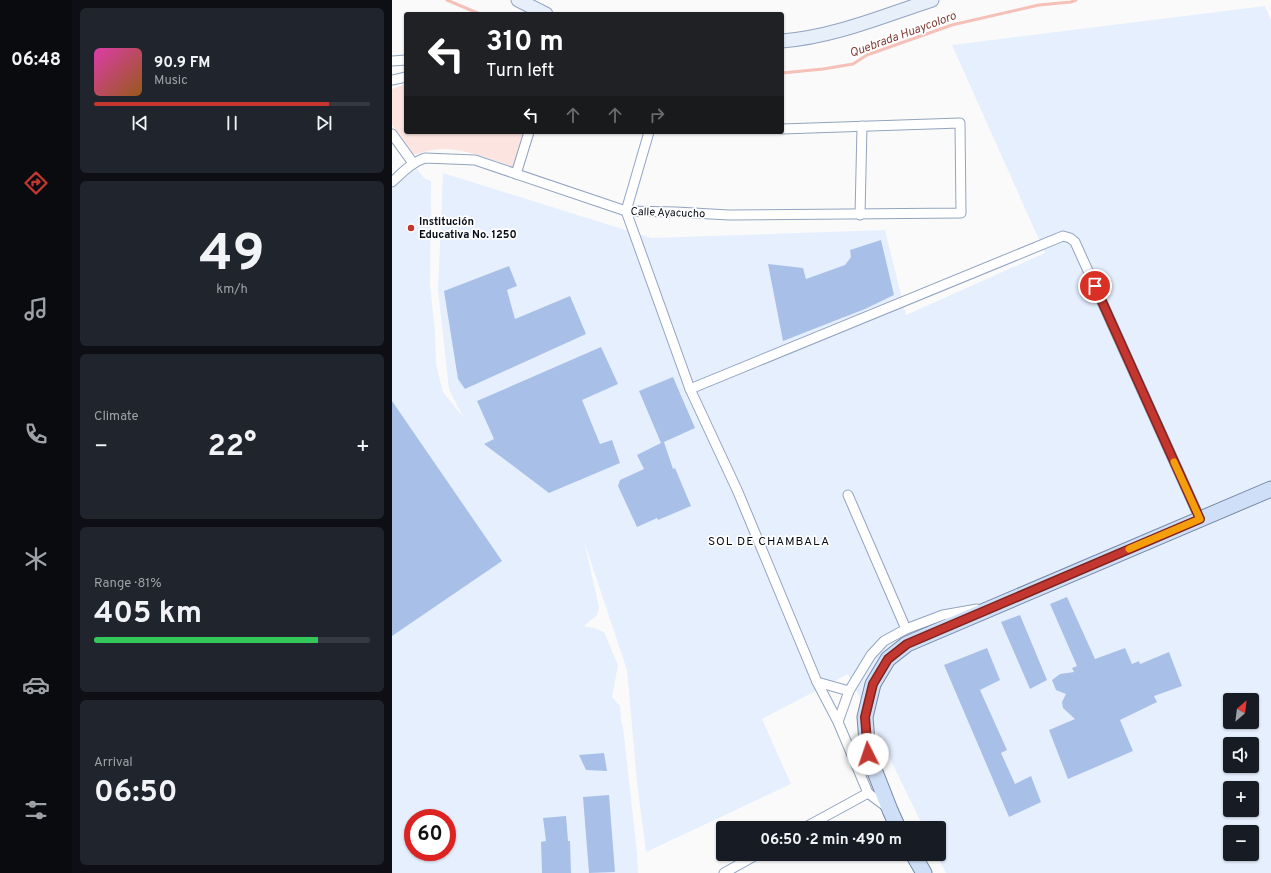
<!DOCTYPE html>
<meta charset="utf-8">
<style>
:root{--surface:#171b24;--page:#20242c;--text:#f1f3f6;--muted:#9ea1a6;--line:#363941;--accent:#c43730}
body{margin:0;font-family:Overpass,sans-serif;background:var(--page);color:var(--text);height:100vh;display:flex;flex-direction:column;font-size:15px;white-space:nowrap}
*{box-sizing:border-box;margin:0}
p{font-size:13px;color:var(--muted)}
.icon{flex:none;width:22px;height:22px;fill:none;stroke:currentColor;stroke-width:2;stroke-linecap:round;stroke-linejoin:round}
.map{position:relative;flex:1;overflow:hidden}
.details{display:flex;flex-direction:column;gap:8px;padding:8px;background:#0d0f14;width:320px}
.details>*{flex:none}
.hud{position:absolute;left:12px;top:12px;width:380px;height:122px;border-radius:4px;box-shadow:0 1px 3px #0004;background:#202124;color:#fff;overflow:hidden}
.needle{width:26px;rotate:28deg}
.fabs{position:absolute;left:831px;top:693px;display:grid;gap:8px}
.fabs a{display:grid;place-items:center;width:36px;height:36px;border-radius:4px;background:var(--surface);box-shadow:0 1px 3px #0004;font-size:20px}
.speed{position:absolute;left:12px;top:809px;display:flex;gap:8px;font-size:20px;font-weight:700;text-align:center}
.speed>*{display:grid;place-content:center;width:52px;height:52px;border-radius:50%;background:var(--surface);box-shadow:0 1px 3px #0004;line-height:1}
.speed .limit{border:6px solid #d22;background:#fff;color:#111}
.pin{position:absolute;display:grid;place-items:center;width:34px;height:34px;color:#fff;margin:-17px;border:2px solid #fff;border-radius:50%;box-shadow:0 1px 4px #0007}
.me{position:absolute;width:44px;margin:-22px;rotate:356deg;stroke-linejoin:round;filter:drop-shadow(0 0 3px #0008)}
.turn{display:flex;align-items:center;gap:14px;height:84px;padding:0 16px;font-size:18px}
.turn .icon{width:52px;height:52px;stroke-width:2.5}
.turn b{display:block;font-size:28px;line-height:34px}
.lanes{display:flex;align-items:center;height:38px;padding:0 16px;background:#0003;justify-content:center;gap:20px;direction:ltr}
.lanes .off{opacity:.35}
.big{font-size:30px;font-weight:700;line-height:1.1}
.details .widget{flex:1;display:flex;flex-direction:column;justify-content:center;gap:6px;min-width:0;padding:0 14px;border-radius:6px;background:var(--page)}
.details .dial{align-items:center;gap:0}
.dial b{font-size:52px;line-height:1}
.song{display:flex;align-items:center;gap:12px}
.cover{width:48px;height:48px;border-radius:6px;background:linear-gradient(135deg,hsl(320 70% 55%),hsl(30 70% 35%))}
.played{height:4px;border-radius:2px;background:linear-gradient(90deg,var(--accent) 85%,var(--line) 85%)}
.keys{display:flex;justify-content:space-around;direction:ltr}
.heat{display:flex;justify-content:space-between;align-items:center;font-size:22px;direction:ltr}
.charge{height:6px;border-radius:3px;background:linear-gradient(90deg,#34c759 81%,var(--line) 0)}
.trip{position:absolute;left:324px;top:821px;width:230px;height:40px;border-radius:4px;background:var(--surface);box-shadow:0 1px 3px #0004;font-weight:700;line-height:40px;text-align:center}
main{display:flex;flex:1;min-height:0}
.tabs{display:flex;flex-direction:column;width:72px;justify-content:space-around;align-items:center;background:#090b0e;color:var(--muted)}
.tabs .icon{width:28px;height:28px}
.tabs .active{color:var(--accent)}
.tabs b{font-size:18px;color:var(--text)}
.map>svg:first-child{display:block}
</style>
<main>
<nav class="tabs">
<b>06:48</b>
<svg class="icon active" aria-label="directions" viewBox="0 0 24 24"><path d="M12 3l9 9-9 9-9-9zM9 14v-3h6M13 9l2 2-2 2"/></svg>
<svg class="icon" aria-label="music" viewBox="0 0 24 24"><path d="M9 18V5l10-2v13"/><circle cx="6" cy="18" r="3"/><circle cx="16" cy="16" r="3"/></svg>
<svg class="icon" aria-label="phone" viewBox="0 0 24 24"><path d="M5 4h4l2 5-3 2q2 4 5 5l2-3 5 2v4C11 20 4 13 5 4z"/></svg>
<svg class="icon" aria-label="climate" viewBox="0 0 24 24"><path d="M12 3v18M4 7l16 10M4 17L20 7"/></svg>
<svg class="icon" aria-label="car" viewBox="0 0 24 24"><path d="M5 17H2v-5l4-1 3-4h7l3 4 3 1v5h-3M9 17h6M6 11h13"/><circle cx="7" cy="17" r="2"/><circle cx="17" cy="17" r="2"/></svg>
<svg class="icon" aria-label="filters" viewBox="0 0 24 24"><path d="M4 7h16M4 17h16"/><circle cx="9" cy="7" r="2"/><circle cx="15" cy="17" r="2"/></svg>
</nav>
<section class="details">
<div class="widget">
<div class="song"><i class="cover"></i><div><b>90.9 FM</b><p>Music</p></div></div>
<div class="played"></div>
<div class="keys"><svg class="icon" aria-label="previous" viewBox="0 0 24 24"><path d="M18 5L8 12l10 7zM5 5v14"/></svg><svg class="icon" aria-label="pause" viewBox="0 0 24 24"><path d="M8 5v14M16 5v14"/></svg><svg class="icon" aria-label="next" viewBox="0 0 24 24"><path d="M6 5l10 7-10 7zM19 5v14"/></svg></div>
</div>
<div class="widget dial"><b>49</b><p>km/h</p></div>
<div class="widget"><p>Climate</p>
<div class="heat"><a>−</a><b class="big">22°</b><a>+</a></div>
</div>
<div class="widget"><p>Range · 81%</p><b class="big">405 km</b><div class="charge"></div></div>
<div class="widget"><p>Arrival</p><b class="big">06:50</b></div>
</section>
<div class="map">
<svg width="879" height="873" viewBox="0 0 879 873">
<rect width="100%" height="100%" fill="#fafafa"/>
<!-- built -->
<path fill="#e6effe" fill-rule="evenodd" d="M 873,6 L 879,20 L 879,873 L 554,873 L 544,854 L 547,854 L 547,828 L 532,828 L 456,674 L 370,719 L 399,784 L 254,852 L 245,782 L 235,670 L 192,541 L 207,607 L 205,615 L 192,626 L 202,628 L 212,632 L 226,665 L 220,697 L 228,706 L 229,721 L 231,727 L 245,853 L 246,873 L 0,873 L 0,189 L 24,168 L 32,178 L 39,181 L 38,285 L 43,332 L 44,364 L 51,392 L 71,417 L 57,389 L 46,290 L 51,173 L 259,238 L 493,230 L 514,315 L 653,253 L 560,45 ZM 838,700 L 860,700 L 860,722 L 838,722 ZM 838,744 L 860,744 L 860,766 L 838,766 ZM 838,788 L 860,788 L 860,810 L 838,810 ZM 21,818 L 55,818 L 55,852 L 21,852 ZM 838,832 L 860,832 L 860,854 L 838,854 Z"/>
<!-- green -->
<path fill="#fce5e1" d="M 14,84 L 14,132 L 135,132 L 125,168 C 102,161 76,149 52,149 C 41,149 31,152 21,155 L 0,125 L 0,89 Z"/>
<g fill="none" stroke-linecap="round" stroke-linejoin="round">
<!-- stream -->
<g stroke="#f4c0b8" stroke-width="3">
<path d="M 55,0 L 88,14"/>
<path d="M 390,73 L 431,69 L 461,64 L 475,55 L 560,25 L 647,5 L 679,2 L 684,0"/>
</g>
</g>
<!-- building -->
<g fill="#a8c0e8">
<path d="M 489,240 L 502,295 L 473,309 L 391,341 L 376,264 L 411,268 L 414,279 L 453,265 L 459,257 L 458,250 Z"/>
<path d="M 117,266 L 125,286 L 115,290 L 123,319 L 178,296 L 194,334 L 73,389 L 66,379 L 52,291 Z"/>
<path d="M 209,347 L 226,384 L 190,400 L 208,444 L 220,440 L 228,463 L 157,493 L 92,444 L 102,439 L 85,401 Z"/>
<path d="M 281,377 L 303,428 L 272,442 L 281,469 L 283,468 L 299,506 L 266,520 L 265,518 L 245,527 L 226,486 L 228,480 L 252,469 L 245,455 L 269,443 L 247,391 Z"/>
<path d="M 0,401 L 110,561 L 0,636 Z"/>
<path d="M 675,597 L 703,659 L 733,648 L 740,664 L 747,661 L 748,664 L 777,652 L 790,686 L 762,696 L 765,702 L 728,720 L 741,751 L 676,779 L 657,730 L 683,719 L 671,708 L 670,702 L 674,694 L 664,690 L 660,680 L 668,674 L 682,672 L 680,668 L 685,666 L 658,604 Z"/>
<path d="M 628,615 L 655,680 L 638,689 L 609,622 Z"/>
<path d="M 595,648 L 608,680 L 588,690 L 615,750 L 609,753 L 623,784 L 639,776 L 649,802 L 617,817 L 552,665 Z"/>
<path d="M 212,753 L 215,771 L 194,770 L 187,755 Z"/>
<path d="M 217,795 L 223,872 L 197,873 L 191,797 Z"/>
<path d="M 174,816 L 176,841 L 178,841 L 179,873 L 150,873 L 149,842 L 154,841 L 151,818 Z"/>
</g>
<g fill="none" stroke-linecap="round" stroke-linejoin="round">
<defs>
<g id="street">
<path d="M 0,61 L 14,60"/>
<path d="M 0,80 L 14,77"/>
<path d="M 257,132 L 234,211 L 298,389 L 346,492 L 425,682 L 446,722 L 476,793 L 496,808"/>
<path d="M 0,134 L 21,163"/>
<path d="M 124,174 L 137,132"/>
<path d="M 0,182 C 10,173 20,162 33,158 L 83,160 L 234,211 L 284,212 L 337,215 L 569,213 L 568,123 L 390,129"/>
<path d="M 468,215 L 470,126"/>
<path d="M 298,389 L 671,236 L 678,238 L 683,242 L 808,519"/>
<path d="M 456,495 L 514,629"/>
<path d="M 425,682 L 457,691"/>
<path d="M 446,722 L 457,691 L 479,655 L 492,641 L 514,629 L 551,615 L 585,609"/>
<path d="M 412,828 L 476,793"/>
<path d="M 332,873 L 366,854"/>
</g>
<g id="secondary">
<path d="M 126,0 L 154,14"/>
<path d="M 390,41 C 442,37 491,16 540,0"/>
</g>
<g id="primary">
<path d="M 506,828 L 498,810 L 476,754 L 473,717 L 481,684 L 496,659 L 515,644 L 879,489"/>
<path d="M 521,854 L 532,873"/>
</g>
</defs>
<!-- street casing -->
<use href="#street" stroke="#92a4c0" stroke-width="11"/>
<!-- secondary casing -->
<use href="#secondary" stroke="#92a4c0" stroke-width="15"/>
<!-- primary casing -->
<use href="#primary" stroke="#7588a6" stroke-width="17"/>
<!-- street -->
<use href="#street" stroke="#fff" stroke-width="9"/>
<!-- secondary -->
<use href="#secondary" stroke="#e7effb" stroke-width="13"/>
<!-- primary -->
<use href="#primary" stroke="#cfdff7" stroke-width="15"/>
</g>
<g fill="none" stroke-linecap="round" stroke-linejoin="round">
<defs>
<path id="route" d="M 476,754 L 473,717 L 481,684 L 496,659 L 515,644 L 808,519 L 703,286"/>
</defs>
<!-- route casing -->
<use href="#route" stroke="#7f241f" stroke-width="10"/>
<!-- route -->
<use href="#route" stroke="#c43730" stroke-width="7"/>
<!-- slow -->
<path stroke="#f59e0b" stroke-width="7" d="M 737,549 L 808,519 L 782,462"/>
</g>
<!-- markers -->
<circle fill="#c43730" stroke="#fff" stroke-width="1.5" cx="19" cy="228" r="4"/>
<g text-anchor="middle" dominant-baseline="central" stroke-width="3.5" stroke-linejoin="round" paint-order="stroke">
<!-- street labels -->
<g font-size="11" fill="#080e18" stroke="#fff">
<text transform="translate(276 213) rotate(2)">Calle Ayacucho</text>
</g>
<!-- poi labels -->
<g font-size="11" font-weight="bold" fill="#080e18" stroke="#fff" text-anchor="start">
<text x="27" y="222">Institución<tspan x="27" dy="13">Educativa No. 1250</tspan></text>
</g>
<!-- water labels -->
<g font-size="12" font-style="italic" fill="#803f38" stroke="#fff">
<text transform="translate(511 35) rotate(-20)">Quebrada Huaycoloro</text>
</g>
<!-- neighbourhood labels -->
<g font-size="12" letter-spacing="1" fill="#080e18" stroke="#fff">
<text x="377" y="542">SOL DE CHAMBALA</text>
</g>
</g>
</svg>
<div class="fabs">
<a><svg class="needle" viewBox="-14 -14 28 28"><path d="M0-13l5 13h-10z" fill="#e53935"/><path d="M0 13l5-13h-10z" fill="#9ea1a6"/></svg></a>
<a><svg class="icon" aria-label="sound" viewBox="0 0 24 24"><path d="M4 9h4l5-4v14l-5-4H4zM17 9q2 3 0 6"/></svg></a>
<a>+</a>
<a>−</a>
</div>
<div class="speed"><div class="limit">60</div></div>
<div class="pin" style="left:703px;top:286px;background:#d93025"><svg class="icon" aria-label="arrive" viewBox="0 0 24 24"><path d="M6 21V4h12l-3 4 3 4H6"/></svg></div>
<svg class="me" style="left:476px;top:754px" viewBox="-20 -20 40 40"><circle r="19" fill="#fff"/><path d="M0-13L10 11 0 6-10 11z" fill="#c43730"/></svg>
<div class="trip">06:50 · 2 min · 490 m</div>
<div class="hud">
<div class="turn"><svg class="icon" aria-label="left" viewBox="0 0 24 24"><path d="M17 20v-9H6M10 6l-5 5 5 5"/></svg><div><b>310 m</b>Turn left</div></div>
<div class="lanes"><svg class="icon" aria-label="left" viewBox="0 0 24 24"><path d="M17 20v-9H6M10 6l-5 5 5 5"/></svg><svg class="icon off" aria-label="ahead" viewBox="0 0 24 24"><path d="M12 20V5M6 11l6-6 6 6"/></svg><svg class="icon off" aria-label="ahead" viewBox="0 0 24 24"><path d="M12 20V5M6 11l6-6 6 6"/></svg><svg class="icon off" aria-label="right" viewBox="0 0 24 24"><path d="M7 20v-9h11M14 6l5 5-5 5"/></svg></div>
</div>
</div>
</main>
